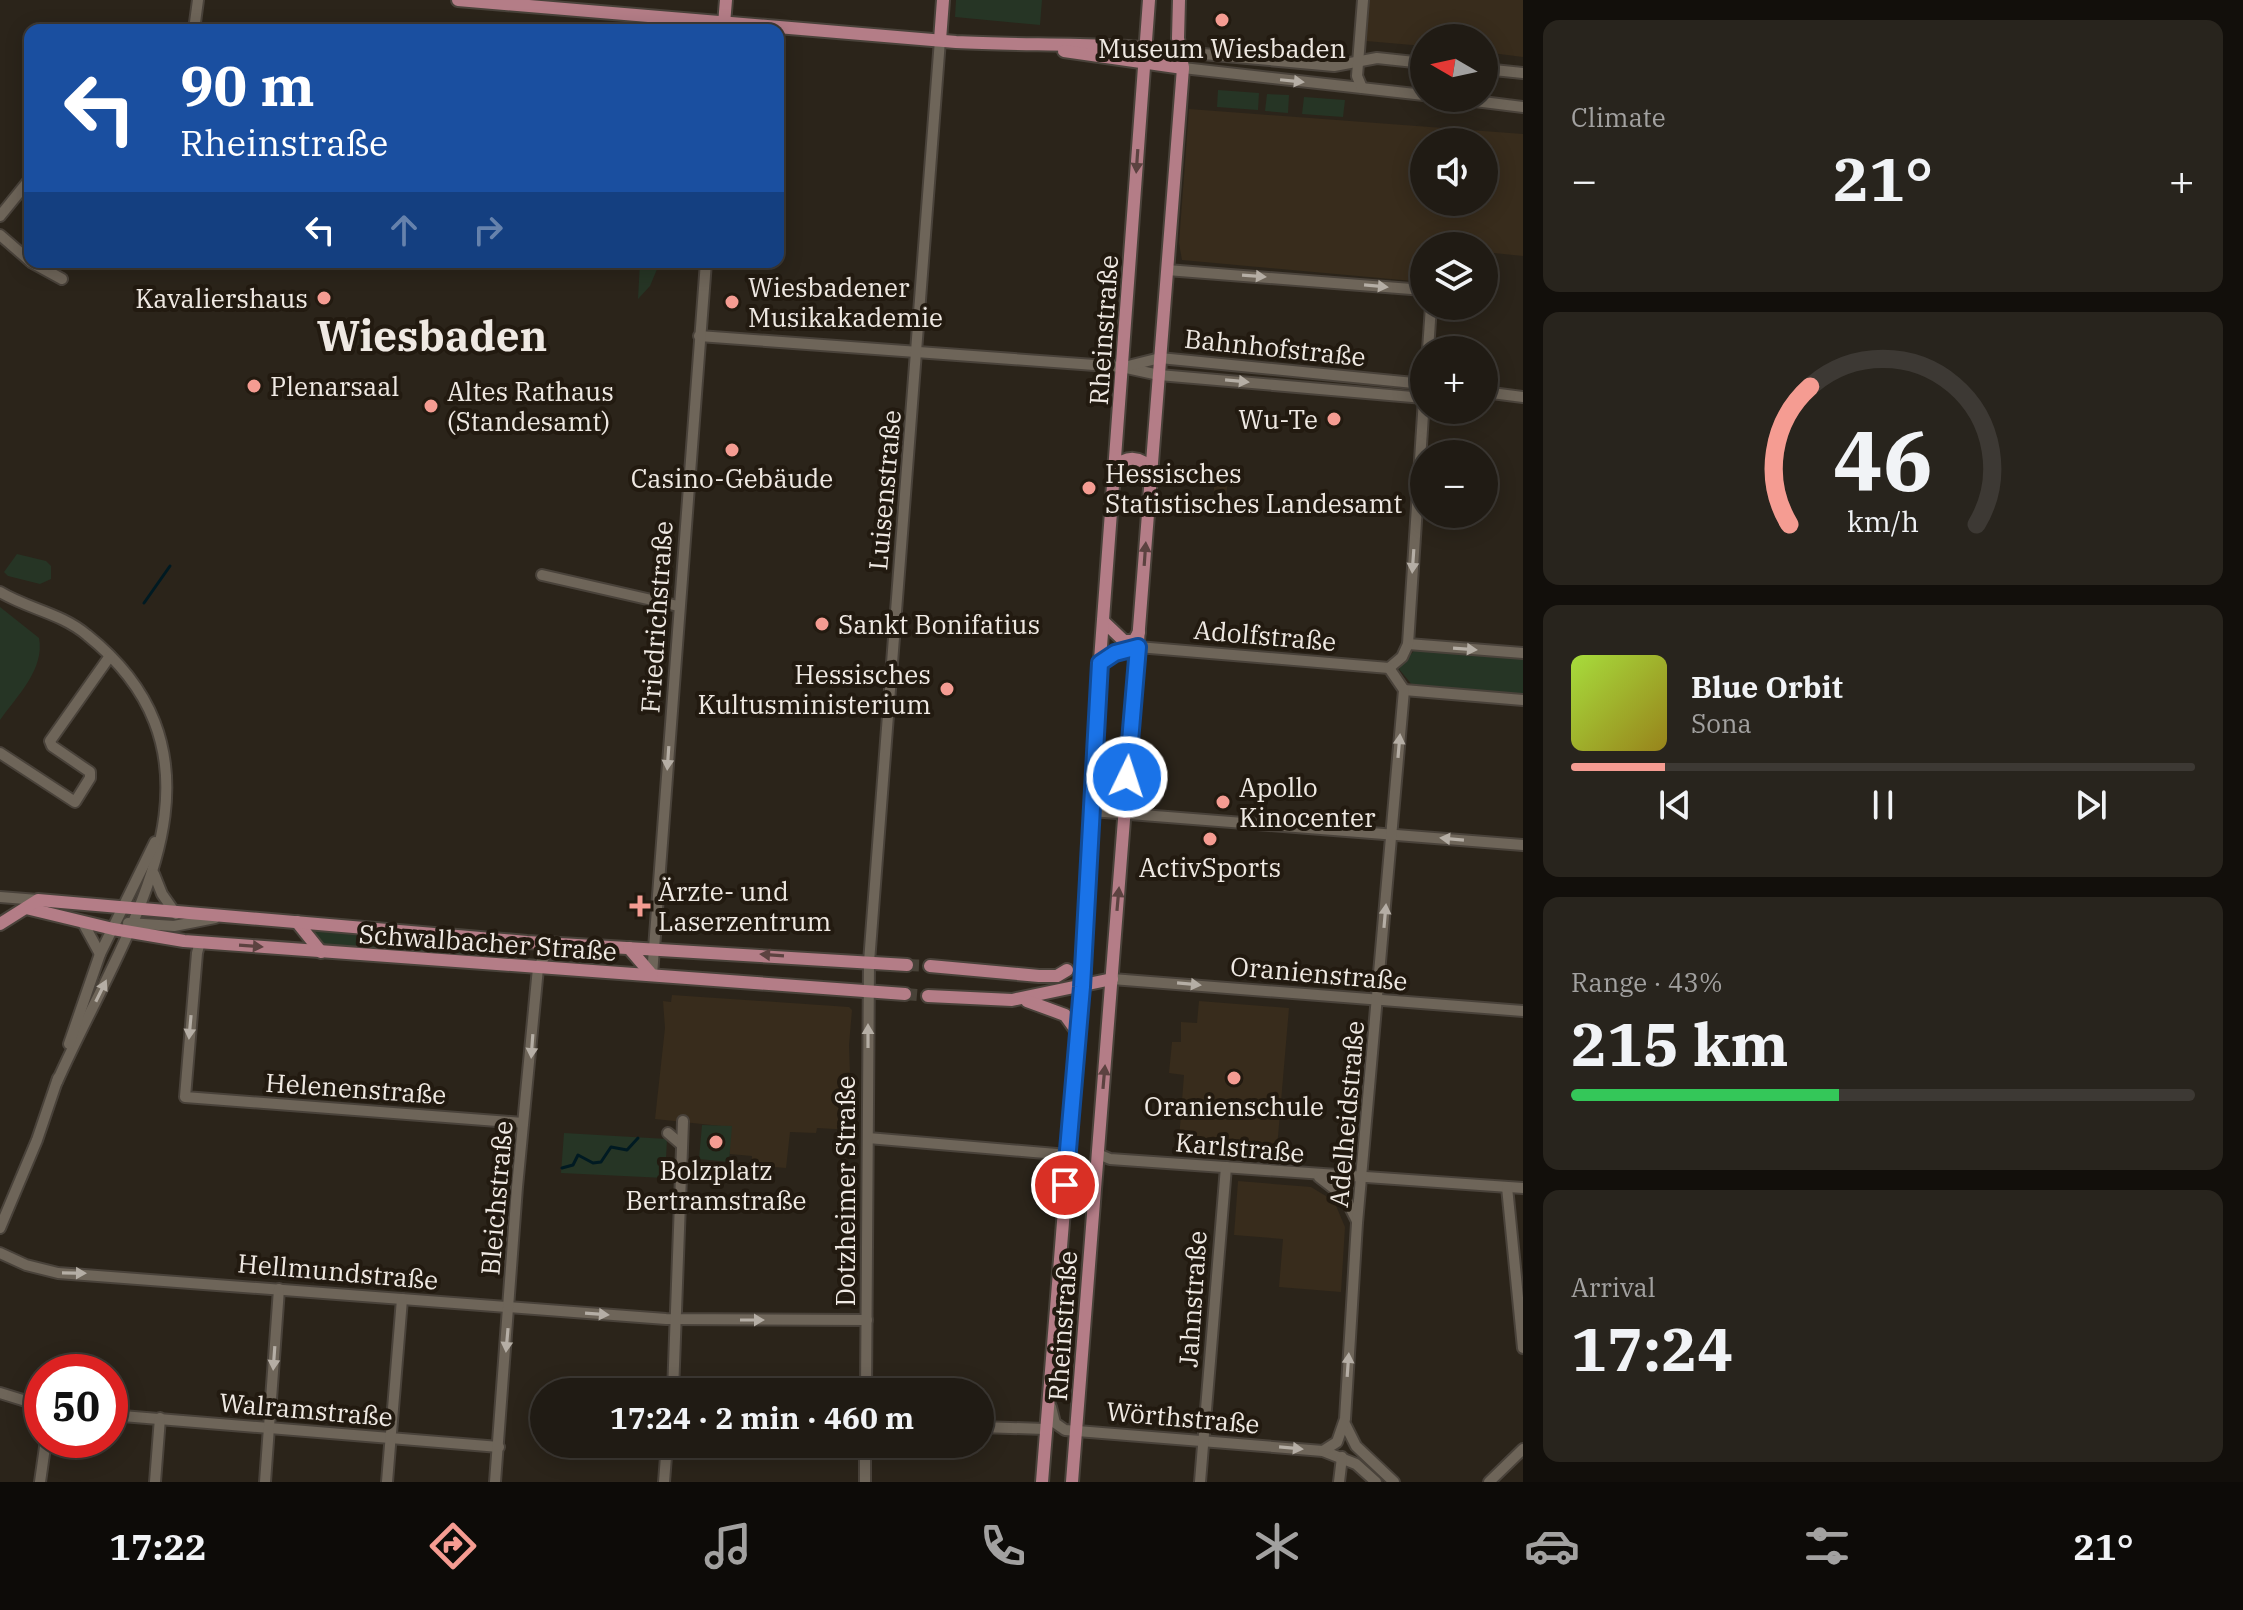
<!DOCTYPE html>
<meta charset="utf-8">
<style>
:root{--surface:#201b14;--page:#28241d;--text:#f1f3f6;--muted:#a2a1a0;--line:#3d3934;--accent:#f59c92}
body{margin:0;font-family:"IBM Plex Serif",serif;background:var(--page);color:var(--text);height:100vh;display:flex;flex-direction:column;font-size:30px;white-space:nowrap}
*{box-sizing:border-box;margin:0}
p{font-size:26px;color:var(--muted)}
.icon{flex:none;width:44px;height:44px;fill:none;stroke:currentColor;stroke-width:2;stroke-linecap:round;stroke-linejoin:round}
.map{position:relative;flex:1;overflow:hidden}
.details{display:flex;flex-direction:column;gap:20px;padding:20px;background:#120f0b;width:720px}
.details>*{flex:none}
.hud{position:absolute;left:24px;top:24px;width:760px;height:244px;border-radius:16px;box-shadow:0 4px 20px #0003,0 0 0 2px var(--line);background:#1a4fa0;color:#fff;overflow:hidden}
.needle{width:52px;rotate:279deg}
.controls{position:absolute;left:1410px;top:24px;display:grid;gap:16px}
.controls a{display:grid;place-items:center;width:88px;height:88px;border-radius:50%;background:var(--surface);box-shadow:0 4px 20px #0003,0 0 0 2px var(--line);font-size:40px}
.speed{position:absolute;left:24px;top:1354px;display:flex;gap:16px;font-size:40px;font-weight:700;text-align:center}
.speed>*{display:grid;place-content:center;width:104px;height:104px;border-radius:50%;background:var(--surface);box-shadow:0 4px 20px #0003,0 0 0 2px var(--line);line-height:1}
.speed .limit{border:12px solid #d22;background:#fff;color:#111}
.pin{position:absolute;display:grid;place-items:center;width:68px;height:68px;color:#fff;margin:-34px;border:4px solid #fff;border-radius:50%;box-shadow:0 2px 8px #0007}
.me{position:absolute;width:88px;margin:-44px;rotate:4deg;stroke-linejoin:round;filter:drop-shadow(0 0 6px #0008)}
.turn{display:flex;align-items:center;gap:28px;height:168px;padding:0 24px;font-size:36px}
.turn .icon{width:104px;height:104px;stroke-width:2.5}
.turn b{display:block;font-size:56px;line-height:68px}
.lanes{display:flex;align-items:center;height:76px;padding:0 24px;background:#0003;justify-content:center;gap:40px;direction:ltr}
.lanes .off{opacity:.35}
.big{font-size:60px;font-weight:700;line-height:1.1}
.details .widget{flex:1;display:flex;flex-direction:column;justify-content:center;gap:12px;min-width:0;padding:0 28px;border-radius:16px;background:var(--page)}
.details .dial{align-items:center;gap:0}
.dial svg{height:208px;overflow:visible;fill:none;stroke:var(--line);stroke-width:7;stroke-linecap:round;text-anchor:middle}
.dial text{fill:var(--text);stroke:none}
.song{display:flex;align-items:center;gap:24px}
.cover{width:96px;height:96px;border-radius:12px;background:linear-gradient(135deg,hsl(80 70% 55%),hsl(50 70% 35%))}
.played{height:8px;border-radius:4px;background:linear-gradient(90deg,var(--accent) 15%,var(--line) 15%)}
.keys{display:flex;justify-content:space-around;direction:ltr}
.heat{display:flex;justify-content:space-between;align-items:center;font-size:44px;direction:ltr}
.charge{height:12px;border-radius:6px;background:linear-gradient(90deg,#34c759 43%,var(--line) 0)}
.trip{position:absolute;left:530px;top:1378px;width:464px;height:80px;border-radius:40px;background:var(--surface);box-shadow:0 4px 20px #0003,0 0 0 2px var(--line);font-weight:700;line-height:80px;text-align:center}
.tabs{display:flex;height:128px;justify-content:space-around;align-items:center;background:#0d0b08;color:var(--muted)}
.tabs .icon{width:56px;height:56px}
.tabs .active{color:var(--accent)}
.tabs b{font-size:36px;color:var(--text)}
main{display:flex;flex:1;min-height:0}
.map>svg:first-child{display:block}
</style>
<main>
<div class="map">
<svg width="1523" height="1482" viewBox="0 0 1523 1482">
<rect width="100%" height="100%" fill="#2b241a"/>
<!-- built -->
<g fill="#382c1c" fill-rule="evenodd">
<path d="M 1369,0 L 1523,0 L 1523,57 L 1484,52 L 1484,38 L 1424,38 L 1424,46 L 1366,41 Z"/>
<path d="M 1189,109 L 1523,134 L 1523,256 L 1484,252 L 1484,246 L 1424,246 L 1424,282 L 1182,260 L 1179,243 ZM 1484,142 L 1484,202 L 1424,202 L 1424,142 Z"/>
<path d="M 1215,474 L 1228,475 L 1226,503 L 1213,502 Z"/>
<path d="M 672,995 L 849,1007 L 852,1010 L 849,1045 L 852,1130 L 817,1128 L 816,1133 L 790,1132 L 786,1168 L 752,1165 L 752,1156 L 730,1154 L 730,1127 L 655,1119 L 665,1028 L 663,1001 L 671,1002 Z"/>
<path d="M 1199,1001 L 1289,1008 L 1276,1160 L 1178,1152 L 1184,1075 L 1169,1073 L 1172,1042 L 1181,1042 L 1181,1022 L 1197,1023 Z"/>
<path d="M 1238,1181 L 1311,1187 L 1334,1201 L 1345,1227 L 1341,1292 L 1279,1287 L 1283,1239 L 1234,1235 Z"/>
</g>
<!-- green -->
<g fill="#263525">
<path d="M 956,0 L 1042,0 L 1040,25 L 955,17 Z"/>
<path d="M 1218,90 L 1259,93 L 1258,110 L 1217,107 Z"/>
<path d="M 1267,94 L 1289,95 L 1288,113 L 1265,111 Z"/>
<path d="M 1304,97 L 1345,100 L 1343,117 L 1302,114 Z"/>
<path d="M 640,262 L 660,262 L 650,286 L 638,299 Z"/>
<path d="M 17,554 L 46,561 L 51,566 L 51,579 L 40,584 L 8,576 L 4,572 Z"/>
<path d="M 0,607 L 39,638 C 45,669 17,696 0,720 Z"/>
<path d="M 1417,647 L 1523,657 L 1523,694 L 1413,686 L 1399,669 Z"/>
<path d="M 306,930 L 524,945 L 522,957 L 471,952 L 444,956 L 304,945 Z"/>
<path d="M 702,1125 L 732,1126 L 729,1162 L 699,1159 Z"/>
<path d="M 564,1133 L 667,1139 L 665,1178 L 561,1173 Z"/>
</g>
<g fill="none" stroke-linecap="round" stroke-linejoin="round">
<!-- stream -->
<g stroke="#001a22" stroke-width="3">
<path d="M 144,603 L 170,566"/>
<path d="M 562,1168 L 573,1165 L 578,1155 L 593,1163 L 601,1162 L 611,1147 L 627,1150 L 638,1138"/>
</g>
<!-- major-tunnel -->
<g stroke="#484238" stroke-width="12" stroke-dasharray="12 6" stroke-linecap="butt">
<path d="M 907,965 L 930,966"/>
<path d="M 905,994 L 928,996"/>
</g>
<defs>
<g id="minor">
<path d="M 194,30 L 198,0"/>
<path d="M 1181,52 L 1334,66 L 1377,58 L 1424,63"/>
<path d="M 1183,68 L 1424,95"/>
<path d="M 1484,69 L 1523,73"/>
<path d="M 1362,88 L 1357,76 L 1363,0"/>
<path d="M 1451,98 L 1523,107"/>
<path d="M 0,216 L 30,179"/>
<path d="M 0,235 L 30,261"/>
<path d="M 31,262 L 62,279"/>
<path d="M 1167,270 L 1424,290"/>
<path d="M 699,336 L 1122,367 L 1159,375 L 1424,398"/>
<path d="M 1428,350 L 1431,306"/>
<path d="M 1124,367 L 1160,358 L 1424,384"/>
<path d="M 1484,392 L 1523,397"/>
<path d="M 542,575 L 678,606"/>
<path d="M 0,592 C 28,609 61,613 87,635 C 251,766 120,938 57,1082"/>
<path d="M 1408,644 L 1523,653"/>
<path d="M 1100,663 L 1115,653 L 1138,647 L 1389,668"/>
<path d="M 1389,668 L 1402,657 L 1408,644 L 1424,399"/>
<path d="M 1404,690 L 1523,700"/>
<path d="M 0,753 L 75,802 L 90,778 L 90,772 L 52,746 L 50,741 L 110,656"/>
<path d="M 1092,811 L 1523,845"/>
<path d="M 154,874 L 162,894 L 176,914"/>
<path d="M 0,897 L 38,900"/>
<path d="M 82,921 L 100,954"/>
<path d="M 128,923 L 174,926 L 215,918"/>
<path d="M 200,942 L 197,953 L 185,1097 L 523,1123"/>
<path d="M 652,975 L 706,262"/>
<path d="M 1112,979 L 1523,1011"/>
<path d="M 69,1044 L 100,954 L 155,842"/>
<path d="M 668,1133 L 682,1145"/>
<path d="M 868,1138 L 1068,1155 L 1084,1167 L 1093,1190"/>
<path d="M 1098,1154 L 1110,1159 L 1523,1188"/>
<path d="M 1319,1177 L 1345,1197 L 1357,1221"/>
<path d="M 1507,1187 L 1523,1348"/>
<path d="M 0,1228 L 37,1140 L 58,1078"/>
<path d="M 0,1253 L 26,1265 L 58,1273 L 666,1319 L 867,1320"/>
<path d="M 673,1392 L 683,1121"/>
<path d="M 866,1392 L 869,962 L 940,40"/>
<path d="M 0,1393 L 42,1406"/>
<path d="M 1051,1407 L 1055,1423 L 1065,1430 L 1323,1451 L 1356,1464 L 1376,1482"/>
<path d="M 110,1415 L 499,1447"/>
<path d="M 1345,1424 L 1356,1446 L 1394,1482"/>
<path d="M 980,1427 L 1045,1429"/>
<path d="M 1323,1451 L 1337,1442 L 1345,1419 L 1357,1223 L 1404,690 L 1389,668"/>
<path d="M 40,1482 L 46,1440"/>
<path d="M 155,1482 L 160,1418"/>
<path d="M 265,1482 L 279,1289"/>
<path d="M 387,1482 L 402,1299"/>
<path d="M 495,1482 L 517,1187 L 538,968 L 546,954 L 570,947"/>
<path d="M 664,1482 L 667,1444"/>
<path d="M 865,1482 L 865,1444"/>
<path d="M 1200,1482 L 1226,1167"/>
<path d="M 1339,1482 L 1342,1457"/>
<path d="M 1489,1482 L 1523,1449"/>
</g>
<g id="major">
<path d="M 458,0 L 956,42 C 1031,46 1106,42 1181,52"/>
<path d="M 724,24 L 726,0"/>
<path d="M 940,40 L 943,0"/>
<path d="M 1064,51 L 1183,68"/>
<path d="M 1115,468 C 1126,455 1141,456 1152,470"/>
<path d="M 1103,621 L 1124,641 L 1134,641 L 1139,632"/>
<path d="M 26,908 L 113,929 L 184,941 L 905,994"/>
<path d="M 297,922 L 321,952"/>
<path d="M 0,924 L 38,900 L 527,942 L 907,965"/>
<path d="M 629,948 L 652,975"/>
<path d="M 930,966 L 1039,976 L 1057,976 L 1067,970"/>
<path d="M 928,996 L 1012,1000 L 1112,979"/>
<path d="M 1027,1001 L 1065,1015 L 1078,1033"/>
<path d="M 1042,1482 L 1082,987 L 1098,687 L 1149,0"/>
<path d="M 1072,1482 L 1183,68 L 1178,38 L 1179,0"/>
</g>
</defs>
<!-- minor casing -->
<use href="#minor" stroke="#49423a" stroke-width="14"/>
<!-- major casing -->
<use href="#major" stroke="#49423a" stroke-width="16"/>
<!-- minor -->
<use href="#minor" stroke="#6e6559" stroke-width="10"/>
<!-- major -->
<use href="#major" stroke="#b47d87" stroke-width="12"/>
</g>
<!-- one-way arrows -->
<defs><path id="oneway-solid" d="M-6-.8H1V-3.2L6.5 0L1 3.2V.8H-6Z" transform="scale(2)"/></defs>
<g fill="#b5aea5">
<use href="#oneway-solid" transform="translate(1292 81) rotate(6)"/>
<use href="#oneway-solid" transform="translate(1254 276) rotate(4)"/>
<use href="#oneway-solid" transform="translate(1376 286) rotate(5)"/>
<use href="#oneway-solid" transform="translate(1237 381) rotate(5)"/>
<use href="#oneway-solid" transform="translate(1413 561) rotate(94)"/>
<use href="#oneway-solid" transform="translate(1465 649) rotate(4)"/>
<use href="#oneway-solid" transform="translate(1399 746) rotate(-85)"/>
<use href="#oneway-solid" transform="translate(668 758) rotate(94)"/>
<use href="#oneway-solid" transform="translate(1452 839) rotate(-175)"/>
<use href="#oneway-solid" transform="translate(1385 916) rotate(-85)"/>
<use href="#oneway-solid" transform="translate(1189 984) rotate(5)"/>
<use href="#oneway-solid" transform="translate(101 991) rotate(-64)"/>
<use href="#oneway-solid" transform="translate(190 1027) rotate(95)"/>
<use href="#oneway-solid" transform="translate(868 1036) rotate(-90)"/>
<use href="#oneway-solid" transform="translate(532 1046) rotate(94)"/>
<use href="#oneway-solid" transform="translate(74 1273) rotate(1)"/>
<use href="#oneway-solid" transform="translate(597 1314) rotate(4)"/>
<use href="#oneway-solid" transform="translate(752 1320)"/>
<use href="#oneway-solid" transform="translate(507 1340) rotate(95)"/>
<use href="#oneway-solid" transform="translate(274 1358) rotate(94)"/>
<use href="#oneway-solid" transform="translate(1348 1365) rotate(-86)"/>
<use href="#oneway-solid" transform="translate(1291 1448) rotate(5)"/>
</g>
<g fill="#5c4240">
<use href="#oneway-solid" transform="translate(1137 161) rotate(94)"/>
<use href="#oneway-solid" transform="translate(1145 554) rotate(-86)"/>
<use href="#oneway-solid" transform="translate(1118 899) rotate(-85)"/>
<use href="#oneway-solid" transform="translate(251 946) rotate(4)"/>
<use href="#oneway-solid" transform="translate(772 955) rotate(-176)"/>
<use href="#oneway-solid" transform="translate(1104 1077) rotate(-85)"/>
</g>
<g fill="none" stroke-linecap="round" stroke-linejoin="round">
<defs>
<path id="route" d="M 1065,1185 L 1082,987 L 1100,663 L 1115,653 L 1138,647 L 1127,777"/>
</defs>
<!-- route casing -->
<use href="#route" stroke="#114b97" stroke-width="20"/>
<!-- route -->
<use href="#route" stroke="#1a73e8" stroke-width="14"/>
</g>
<!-- markers -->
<g fill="#f59c92" stroke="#221a10" stroke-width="3">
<circle cx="1222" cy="20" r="8"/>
<circle cx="324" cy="298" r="8"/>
<circle cx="732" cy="302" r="8"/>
<circle cx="254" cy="386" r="8"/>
<circle cx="431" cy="406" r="8"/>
<circle cx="1334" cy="419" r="8"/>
<circle cx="732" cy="450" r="8"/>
<circle cx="1089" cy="488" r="8"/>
<circle cx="822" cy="624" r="8"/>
<circle cx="947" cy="689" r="8"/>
<circle cx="1223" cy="802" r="8"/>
<circle cx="1210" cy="839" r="8"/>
<path d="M636 894h8v8h8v8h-8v8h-8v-8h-8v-8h8z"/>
<circle cx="1234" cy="1078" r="8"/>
<circle cx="716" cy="1142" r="8"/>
</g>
<g text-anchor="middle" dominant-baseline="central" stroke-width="8" stroke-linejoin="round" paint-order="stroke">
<!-- poi labels -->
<g font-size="26" fill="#efe9e3" stroke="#221a10" text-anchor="start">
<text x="1222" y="48" text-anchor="middle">Museum Wiesbaden</text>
<text x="748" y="287">Wiesbadener<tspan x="748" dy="30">Musikakademie</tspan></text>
<text x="308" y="298" text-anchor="end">Kavaliershaus</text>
<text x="270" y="386">Plenarsaal</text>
<text x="447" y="391">Altes Rathaus<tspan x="447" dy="30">(Standesamt)</tspan></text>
<text x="1318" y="419" text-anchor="end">Wu-Te</text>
<text x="1105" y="473">Hessisches<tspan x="1105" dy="30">Statistisches Landesamt</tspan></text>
<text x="732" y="478" text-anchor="middle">Casino-Gebäude</text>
<text x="838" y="624">Sankt Bonifatius</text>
<text x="931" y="674" text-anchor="end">Hessisches<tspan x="931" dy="30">Kultusministerium</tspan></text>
<text x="1239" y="787">Apollo<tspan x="1239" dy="30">Kinocenter</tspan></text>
<text x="1210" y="867" text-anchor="middle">ActivSports</text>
<text x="658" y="891">Ärzte- und<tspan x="658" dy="30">Laserzentrum</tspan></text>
<text x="1234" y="1106" text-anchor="middle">Oranienschule</text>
<text x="716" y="1170" text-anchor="middle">Bolzplatz<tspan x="716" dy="30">Bertramstraße</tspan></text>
</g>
<!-- street labels -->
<g font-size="26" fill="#efe9e3" stroke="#221a10">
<text transform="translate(1103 330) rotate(-86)">Rheinstraße</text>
<text transform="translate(1275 347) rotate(6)">Bahnhofstraße</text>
<text transform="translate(884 490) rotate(-85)">Luisenstraße</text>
<text transform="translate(656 617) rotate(-86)">Friedrichstraße</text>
<text transform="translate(1265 635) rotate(5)">Adolfstraße</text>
<text transform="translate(488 942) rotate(4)">Schwalbacher Straße</text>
<text transform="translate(1319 973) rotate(5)">Oranienstraße</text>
<text transform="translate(356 1088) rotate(4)">Helenenstraße</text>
<text transform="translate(1346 1114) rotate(-85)">Adelheidstraße</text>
<text transform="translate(1240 1147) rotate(5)">Karlstraße</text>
<text transform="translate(845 1191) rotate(-90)">Dotzheimer Straße</text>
<text transform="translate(496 1198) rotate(-85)">Bleichstraße</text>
<text transform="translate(338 1271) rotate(5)">Hellmundstraße</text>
<text transform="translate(1192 1299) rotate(-86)">Jahnstraße</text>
<text transform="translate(1062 1326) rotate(-86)">Rheinstraße</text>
<text transform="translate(306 1409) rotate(5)">Walramstraße</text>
<text transform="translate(1183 1417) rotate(5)">Wörthstraße</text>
</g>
<!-- town labels -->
<g font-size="42" font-weight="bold" fill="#efe9e3" stroke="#221a10">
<text x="432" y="335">Wiesbaden</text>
</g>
</g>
</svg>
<div class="controls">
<a><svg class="needle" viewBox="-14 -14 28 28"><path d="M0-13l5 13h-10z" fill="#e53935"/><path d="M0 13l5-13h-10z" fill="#a2a1a0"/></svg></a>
<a><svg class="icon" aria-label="sound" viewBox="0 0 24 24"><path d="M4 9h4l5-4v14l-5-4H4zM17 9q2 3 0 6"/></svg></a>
<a><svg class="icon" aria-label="layers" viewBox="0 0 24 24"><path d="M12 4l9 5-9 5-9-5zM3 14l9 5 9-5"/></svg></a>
<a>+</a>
<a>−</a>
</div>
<div class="speed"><div class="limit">50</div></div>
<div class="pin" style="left:1065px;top:1185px;background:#d93025"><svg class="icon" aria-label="arrive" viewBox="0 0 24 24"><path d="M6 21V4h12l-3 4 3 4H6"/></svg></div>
<svg class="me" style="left:1127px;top:777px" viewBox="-20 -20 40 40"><circle r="17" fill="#1a73e8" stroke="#fff" stroke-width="3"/><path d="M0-11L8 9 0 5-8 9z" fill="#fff"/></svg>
<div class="trip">17:24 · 2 min · 460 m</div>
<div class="hud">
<div class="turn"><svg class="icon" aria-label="left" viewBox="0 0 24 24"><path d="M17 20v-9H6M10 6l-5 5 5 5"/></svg><div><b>90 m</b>Rheinstraße</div></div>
<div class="lanes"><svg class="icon" aria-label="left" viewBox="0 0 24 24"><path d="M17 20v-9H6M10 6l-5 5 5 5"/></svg><svg class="icon off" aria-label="ahead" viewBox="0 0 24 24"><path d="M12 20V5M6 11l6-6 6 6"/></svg><svg class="icon off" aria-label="right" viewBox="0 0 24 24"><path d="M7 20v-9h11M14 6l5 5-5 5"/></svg></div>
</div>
</div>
<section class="details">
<div class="widget"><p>Climate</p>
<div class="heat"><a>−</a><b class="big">21°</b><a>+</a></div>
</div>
<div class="widget dial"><svg viewBox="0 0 100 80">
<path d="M14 69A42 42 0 1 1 86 69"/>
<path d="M14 69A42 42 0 0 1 22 16" stroke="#f59c92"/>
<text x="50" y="56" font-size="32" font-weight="700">46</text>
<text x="50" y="72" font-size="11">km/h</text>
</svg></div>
<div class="widget">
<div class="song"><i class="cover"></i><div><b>Blue Orbit</b><p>Sona</p></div></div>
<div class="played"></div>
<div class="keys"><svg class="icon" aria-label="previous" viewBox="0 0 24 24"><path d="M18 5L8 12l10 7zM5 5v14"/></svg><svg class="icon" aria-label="pause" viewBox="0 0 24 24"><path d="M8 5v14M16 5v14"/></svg><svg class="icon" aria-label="next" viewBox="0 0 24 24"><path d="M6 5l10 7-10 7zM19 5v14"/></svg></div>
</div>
<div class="widget"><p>Range · 43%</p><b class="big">215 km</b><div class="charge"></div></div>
<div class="widget"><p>Arrival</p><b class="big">17:24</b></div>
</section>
</main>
<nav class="tabs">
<b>17:22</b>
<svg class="icon active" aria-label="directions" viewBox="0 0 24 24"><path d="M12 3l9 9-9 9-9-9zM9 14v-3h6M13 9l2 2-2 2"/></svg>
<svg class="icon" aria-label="music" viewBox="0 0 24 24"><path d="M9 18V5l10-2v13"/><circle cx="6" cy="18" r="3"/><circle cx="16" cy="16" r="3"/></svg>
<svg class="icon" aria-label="phone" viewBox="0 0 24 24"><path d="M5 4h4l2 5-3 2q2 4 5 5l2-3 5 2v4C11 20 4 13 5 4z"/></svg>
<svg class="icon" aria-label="climate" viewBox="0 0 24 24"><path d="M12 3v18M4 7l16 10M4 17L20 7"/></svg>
<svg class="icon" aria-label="car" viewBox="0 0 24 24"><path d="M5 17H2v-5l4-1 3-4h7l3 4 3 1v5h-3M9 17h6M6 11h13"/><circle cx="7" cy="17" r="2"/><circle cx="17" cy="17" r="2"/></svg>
<svg class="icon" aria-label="filters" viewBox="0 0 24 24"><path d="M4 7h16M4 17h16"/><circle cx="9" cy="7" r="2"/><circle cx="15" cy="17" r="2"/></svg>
<b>21°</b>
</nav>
